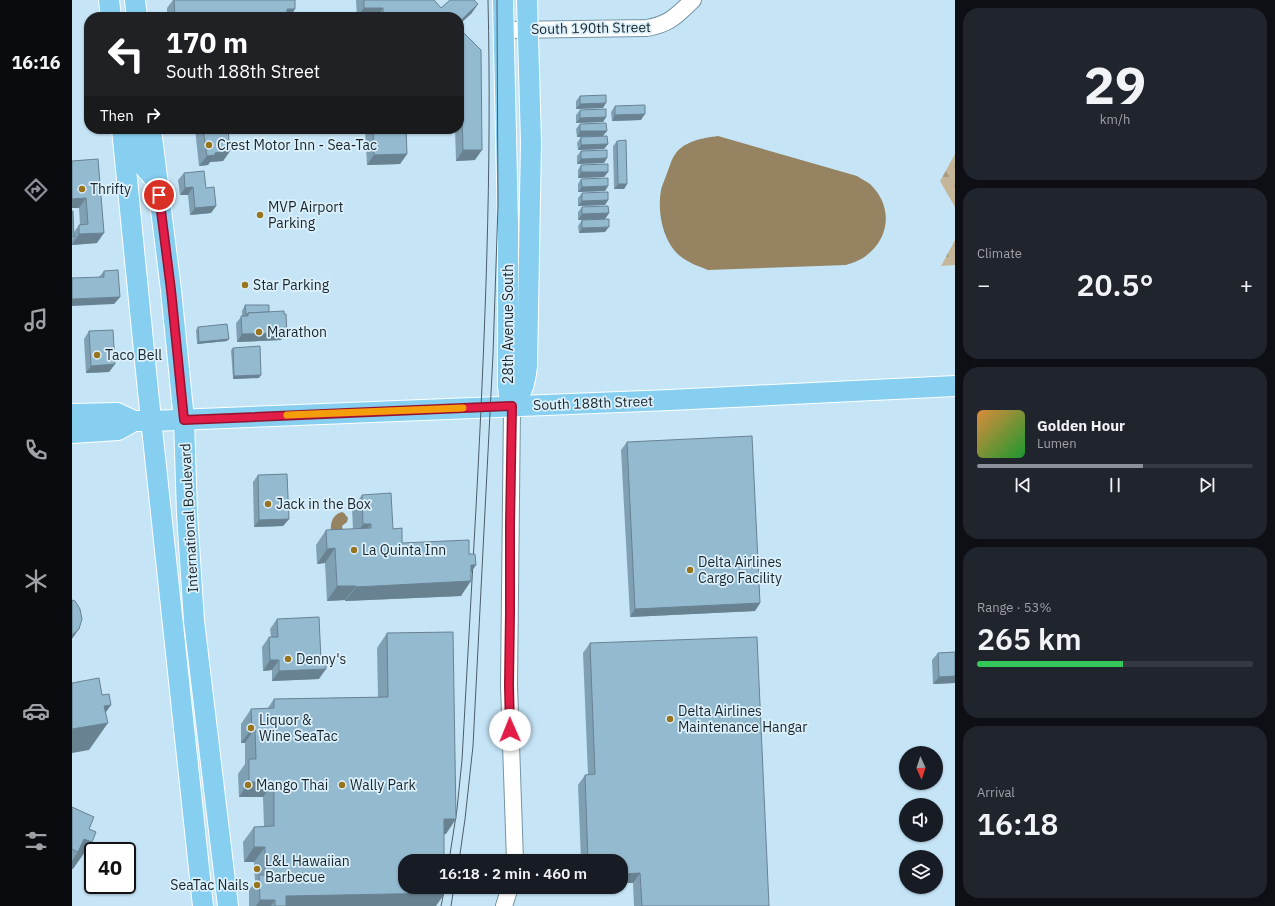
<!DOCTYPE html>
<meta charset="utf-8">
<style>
:root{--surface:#171b24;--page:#20242c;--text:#f1f3f6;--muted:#9ea1a6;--line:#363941;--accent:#8c9099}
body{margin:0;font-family:"IBM Plex Sans",sans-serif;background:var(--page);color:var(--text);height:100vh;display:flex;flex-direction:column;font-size:15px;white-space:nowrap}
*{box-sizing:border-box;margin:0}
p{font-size:13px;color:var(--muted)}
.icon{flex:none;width:22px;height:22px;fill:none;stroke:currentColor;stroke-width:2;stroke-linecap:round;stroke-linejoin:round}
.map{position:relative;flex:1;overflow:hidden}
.side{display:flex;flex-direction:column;gap:8px;padding:8px;background:#0d0f14;width:320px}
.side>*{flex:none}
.guide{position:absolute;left:12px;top:12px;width:380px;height:122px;border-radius:16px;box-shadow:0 1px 3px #0004;background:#202124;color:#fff;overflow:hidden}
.needle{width:26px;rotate:177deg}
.controls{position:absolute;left:827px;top:746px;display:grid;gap:8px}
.controls a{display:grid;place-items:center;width:44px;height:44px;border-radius:50%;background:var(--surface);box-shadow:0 1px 3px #0004;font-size:20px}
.speed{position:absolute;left:12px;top:842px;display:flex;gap:8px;font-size:20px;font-weight:700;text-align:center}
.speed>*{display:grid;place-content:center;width:52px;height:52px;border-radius:50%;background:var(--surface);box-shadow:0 1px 3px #0004;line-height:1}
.speed .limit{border:2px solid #111;border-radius:6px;background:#fff;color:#111}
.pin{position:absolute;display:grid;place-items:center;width:34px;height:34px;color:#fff;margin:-17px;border:2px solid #fff;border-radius:50%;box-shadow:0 1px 4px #0007}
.me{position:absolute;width:44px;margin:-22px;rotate:359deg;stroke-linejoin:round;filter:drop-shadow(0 0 3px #0008)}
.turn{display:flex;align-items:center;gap:14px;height:84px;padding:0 16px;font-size:18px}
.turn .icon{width:52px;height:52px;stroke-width:2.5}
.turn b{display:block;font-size:28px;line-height:34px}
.then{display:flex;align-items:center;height:38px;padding:0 16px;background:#0003;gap:8px;font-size:15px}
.big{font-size:30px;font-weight:600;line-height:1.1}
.side .widget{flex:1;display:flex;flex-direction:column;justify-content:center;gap:6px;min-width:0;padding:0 14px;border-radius:16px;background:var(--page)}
.side .dial{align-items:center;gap:0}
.dial b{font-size:52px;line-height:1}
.song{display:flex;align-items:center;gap:12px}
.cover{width:48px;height:48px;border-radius:6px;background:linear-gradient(135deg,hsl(30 70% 55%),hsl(130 70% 35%))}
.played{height:4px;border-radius:2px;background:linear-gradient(90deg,var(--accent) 60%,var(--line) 60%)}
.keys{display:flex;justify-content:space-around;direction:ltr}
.heat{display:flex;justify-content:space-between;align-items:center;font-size:22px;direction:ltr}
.charge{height:6px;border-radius:3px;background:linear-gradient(90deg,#34c759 53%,var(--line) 0)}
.trip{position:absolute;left:326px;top:854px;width:230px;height:40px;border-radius:16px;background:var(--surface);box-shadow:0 1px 3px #0004;font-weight:600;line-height:40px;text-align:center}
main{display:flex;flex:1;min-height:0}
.menu{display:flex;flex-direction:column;width:72px;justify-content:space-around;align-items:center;background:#090b0e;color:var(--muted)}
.menu .icon{width:28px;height:28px}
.menu .active{color:var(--accent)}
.menu b{font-size:18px;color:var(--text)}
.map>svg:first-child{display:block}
</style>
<main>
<nav class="menu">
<b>16:16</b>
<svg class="icon active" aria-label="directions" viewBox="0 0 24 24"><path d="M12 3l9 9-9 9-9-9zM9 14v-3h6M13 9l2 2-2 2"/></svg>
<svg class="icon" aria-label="music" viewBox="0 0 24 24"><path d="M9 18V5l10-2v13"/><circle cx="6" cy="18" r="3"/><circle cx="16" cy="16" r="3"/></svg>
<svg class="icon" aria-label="phone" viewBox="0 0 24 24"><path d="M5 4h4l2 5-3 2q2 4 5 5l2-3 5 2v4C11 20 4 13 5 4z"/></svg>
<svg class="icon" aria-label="climate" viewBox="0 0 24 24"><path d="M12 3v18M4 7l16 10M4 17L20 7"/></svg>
<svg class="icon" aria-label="car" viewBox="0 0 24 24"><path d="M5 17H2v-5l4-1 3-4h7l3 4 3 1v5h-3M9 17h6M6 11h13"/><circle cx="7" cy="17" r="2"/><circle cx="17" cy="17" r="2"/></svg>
<svg class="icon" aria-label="filters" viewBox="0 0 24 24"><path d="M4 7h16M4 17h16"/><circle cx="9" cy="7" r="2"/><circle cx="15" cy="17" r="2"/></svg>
</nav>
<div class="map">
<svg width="883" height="906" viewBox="0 0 883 906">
<defs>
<pattern id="forest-firs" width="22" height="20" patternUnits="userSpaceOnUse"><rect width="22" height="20" fill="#c5b699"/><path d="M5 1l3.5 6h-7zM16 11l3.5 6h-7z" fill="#a99c84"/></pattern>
</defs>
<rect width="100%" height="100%" fill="#c5e5f7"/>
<!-- forest -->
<g fill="url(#forest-firs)">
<path d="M 883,154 L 883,207 L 868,181 Z"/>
<path d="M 883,240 L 883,265 L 869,266 Z"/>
</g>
<!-- water -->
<g fill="#958362">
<path d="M 646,136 L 785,176 C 789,179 794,181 798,184 C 822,207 818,240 791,258 C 786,261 780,263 774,265 L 636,270 C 626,266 617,263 608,256 C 591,242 585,212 589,190 C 590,186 592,181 594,176 C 597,169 599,159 604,153 C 613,141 631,138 646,136 Z"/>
<path d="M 270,512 L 272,513 L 276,518 L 275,522 L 270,526 L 271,531 L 259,531 C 258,523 261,514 270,512 Z"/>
</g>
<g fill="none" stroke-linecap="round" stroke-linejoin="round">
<defs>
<g id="minor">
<path d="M 432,30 L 575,28 C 598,24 605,15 621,0"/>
<path d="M 440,406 L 437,685 L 443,861"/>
<path d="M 432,906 L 438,887"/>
</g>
<g id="major">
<path d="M 37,0 L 39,17"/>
<path d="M 63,0 L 65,17"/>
<path d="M 431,0 L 436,224 L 436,386 L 437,396 L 440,406"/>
<path d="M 50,129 L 76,391 L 131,906"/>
<path d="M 65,129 L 69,163 L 86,183"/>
<path d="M 79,129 L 99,290 L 112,420 L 115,514 L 122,621 L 156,906"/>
<path d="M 440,406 C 451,391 453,384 455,366 L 459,142 L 455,0"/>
<path d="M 0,414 L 45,413 L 62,421 L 79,421 L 598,400 L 883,386"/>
<path d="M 0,433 L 46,430 L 62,421"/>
</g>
</defs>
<!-- minor casing -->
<use href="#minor" stroke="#7593a4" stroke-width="18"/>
<!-- major casing -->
<use href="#major" stroke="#fff" stroke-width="22"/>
<!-- minor -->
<use href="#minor" stroke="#fff" stroke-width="16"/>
<!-- major -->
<use href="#major" stroke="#86cff1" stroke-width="20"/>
<!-- tram -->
<g stroke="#4c5d68" stroke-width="1">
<path d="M 377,861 L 385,809 L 390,760 C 395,676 399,592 404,508 C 413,338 420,170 416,0"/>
<path d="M 387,861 L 393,819 L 401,746 L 421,354 L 426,206 L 425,0"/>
<path d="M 369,906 L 373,887"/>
<path d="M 379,906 L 382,887"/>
</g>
</g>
<!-- wall -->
<g fill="#7fa0b3">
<path d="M 101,0 L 223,0 L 223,9 L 218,17 L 95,17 L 95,8 Z"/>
<path d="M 284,0 L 362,0 L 369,8 L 406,4 L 399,14 L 387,17 L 285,17 Z"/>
<path d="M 387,28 L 403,160 L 384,161 L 383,129 L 387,129 Z"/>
<path d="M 508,96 L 531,108 L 504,109 L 504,101 Z"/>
<path d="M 543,106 L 569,120 L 540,121 L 539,112 Z"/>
<path d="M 508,110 L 534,117 L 531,122 L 504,123 L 504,115 Z"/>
<path d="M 508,124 L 531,136 L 505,137 L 504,129 Z"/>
<path d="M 123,129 L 156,129 L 158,151 L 151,161 L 138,162 L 136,165 L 127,166 Z"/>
<path d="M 293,129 L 334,129 L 335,154 L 328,164 L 295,165 Z"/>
<path d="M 509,137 L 536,144 L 532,149 L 506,150 L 505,143 Z"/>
<path d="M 545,141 L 555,184 L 552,189 L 542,189 L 541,146 Z"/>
<path d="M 509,151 L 535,158 L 532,163 L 505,164 L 505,156 Z"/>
<path d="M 26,159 L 25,243 L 0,245 L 0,240 L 2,232 L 7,225 L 8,225 L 7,208 L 0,208 L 0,161 Z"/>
<path d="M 509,165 L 536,172 L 532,177 L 506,178 L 506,170 Z"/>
<path d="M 112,173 L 134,188 L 144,206 L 139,213 L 118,215 L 116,195 L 108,195 L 106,180 Z"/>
<path d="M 509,179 L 536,186 L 533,191 L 506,192 L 506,184 Z"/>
<path d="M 510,193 L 536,200 L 533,205 L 506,206 L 506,198 Z"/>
<path d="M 510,207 L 537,213 L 533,219 L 506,220 L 506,212 Z"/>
<path d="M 510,220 L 533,232 L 507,233 L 506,226 Z"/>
<path d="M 32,271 L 48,297 L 42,304 L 27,277 Z"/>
<path d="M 173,305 L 197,312 L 209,340 L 165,342 L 164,323 L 170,316 L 170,311 Z"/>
<path d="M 126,327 L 155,341 L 125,344 L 124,330 Z"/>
<path d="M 17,331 L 43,364 L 37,372 L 14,373 L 12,339 Z"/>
<path d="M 161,348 L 187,378 L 161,379 L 159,350 Z"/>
<path d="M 555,442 L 688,603 L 683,611 L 558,617 L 549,450 Z"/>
<path d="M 186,475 L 217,519 L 211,526 L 182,527 L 181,482 Z"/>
<path d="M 290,495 L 321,529 L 330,543 L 399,572 L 389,596 L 273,601 L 273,600 L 255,601 L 253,563 L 245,564 L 244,545 L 254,530 L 281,529 L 280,509 Z"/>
<path d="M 205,619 L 247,679 L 200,681 L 200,670 L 191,671 L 190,647 L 197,637 L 199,637 L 198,629 Z"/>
<path d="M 315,633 L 374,834 L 372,834 L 364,906 L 177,906 L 177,890 L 183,882 L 182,862 L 172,862 L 171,842 L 182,827 L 192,827 L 191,797 L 167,797 L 166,774 L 173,764 L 173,743 L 169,743 L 169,724 L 179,709 L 195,709 L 202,699 L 306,697 L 305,648 Z"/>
<path d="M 518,643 L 697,906 L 562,906 L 561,883 L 549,883 L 549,861 L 509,861 L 506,785 L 513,775 L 516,775 L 511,653 Z"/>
<path d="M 883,652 L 883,683 L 861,684 L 860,660 L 866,653 Z"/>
<path d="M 0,807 L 17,829 L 1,869 L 0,869 Z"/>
</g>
<!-- shaded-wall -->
<g fill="#688292">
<path d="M 406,4 L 399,14 L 387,25 L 387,22 Z"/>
<path d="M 292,8 L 311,8 L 305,17 L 285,17 Z"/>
<path d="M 215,9 L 223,9 L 218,17 L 210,17 Z"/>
<path d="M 534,103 L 531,108 L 504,109 L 508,104 Z"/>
<path d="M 573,114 L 569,120 L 540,121 L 543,115 Z"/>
<path d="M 534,117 L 531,122 L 504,123 L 508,118 Z"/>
<path d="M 508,131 L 535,131 L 531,136 L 505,137 Z"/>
<path d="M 536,144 L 532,149 L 506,150 L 509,145 Z"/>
<path d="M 391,150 L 410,150 L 403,160 L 384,161 Z"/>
<path d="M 158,151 L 151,161 L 138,162 L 136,165 L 127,166 L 135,156 L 143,153 Z"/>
<path d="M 335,154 L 328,164 L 295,165 L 302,155 Z"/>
<path d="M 535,158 L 532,163 L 505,164 L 509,159 Z"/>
<path d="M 509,172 L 536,172 L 532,177 L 506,178 Z"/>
<path d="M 546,184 L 555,184 L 552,189 L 542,189 Z"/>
<path d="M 536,186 L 533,191 L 506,192 L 510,187 Z"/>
<path d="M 121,187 L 116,195 L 108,195 L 113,188 Z"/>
<path d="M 14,198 L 7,208 L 0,208 L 0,199 Z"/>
<path d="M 536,200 L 533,205 L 506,206 L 510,201 Z"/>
<path d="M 144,206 L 139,213 L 118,215 L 123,208 Z"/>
<path d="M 537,213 L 533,219 L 506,220 L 510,214 Z"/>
<path d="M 537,227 L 533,232 L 507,233 L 510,228 Z"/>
<path d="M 32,233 L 25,243 L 0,245 L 7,234 Z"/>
<path d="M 48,297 L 42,304 L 0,306 L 0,299 Z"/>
<path d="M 215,333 L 209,340 L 165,342 L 170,334 Z"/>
<path d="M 157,339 L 155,341 L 125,344 L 127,342 Z"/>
<path d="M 43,364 L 37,372 L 14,373 L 19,366 Z"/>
<path d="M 189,375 L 187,378 L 161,379 L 162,376 Z"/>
<path d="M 217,519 L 211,526 L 182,527 L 187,520 Z"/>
<path d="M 291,524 L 299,524 L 288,538 L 281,539 Z"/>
<path d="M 263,548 L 253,563 L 245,564 L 255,549 Z"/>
<path d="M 399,565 L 404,565 L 394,580 Z"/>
<path d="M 399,581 L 389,596 L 273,601 L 284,587 Z"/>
<path d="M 265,586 L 284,586 L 273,600 L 255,601 Z"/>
<path d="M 688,603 L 683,611 L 558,617 L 563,609 Z"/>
<path d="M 7,629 L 0,639 L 0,635 Z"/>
<path d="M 198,660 L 207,660 L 200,670 L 191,671 Z"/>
<path d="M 254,669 L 247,679 L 200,681 L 207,671 Z"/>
<path d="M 883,676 L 883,683 L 861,684 L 867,677 Z"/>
<path d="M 39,705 L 25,725 L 36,723 L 17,750 L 0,753 L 0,729 L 32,706 Z"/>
<path d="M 180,728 L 183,728 L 173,743 L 169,743 Z"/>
<path d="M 177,782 L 202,782 L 191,797 L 167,797 Z"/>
<path d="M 372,819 L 384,819 L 374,834 L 361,834 Z"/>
<path d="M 12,839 L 20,842 L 1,869 L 0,869 L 0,861 L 6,852 Z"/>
<path d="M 182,847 L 193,847 L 182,862 L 172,862 Z"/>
<path d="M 568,873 L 561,883 L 549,883 L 549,874 Z"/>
<path d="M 373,893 L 364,906 L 207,906 L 214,896 Z"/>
<path d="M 188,900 L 203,900 L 199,906 L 184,906 Z"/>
</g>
<!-- building -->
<g fill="#94bad0" stroke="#688292">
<path d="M 102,0 L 223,0 L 223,9 L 215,9 L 215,17 L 103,17 Z"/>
<path d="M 292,0 L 362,0 L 369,8 L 378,0 L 402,0 L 406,4 L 387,22 L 387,17 L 311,17 L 311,8 L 292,8 Z"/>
<path d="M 387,28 L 409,50 L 410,150 L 391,150 L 389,81 L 387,78 Z"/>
<path d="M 534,95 L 534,103 L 508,104 L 508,96 Z"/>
<path d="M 573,105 L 573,114 L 543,115 L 543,106 Z"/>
<path d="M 534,109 L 534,117 L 508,118 L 508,110 Z"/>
<path d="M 534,123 L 535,131 L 508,131 L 508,124 Z"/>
<path d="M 131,129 L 156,129 L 158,151 L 143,153 L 143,155 L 135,156 Z"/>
<path d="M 301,129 L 334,129 L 335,154 L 302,155 Z"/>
<path d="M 535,136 L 536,144 L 509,145 L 509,137 Z"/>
<path d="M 554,140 L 555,184 L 546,184 L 545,141 Z"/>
<path d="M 535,150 L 535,158 L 509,159 L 509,151 Z"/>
<path d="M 26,159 L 32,233 L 7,234 L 7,225 L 16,224 L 14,198 L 0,199 L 0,161 Z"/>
<path d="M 536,164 L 536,172 L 509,172 L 509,165 Z"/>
<path d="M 132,171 L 134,188 L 142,187 L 144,206 L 123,208 L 121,187 L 113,188 L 112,173 Z"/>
<path d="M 536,178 L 536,186 L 510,187 L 509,179 Z"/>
<path d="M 536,192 L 536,200 L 510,201 L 510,193 Z"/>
<path d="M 536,206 L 537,213 L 510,214 L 510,207 Z"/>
<path d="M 0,211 L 1,211 L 2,237 L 0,237 Z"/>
<path d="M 537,219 L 537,227 L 510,228 L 510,220 Z"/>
<path d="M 46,270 L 48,297 L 0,299 L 0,278 L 32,277 L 32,271 Z"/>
<path d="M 173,305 L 197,305 L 197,312 L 176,313 L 174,315 Z"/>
<path d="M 212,311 L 212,314 L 214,314 L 215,333 L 170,334 L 169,316 L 176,316 L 176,313 Z"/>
<path d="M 155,324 L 157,339 L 127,342 L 126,327 Z"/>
<path d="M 41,330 L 43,364 L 19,366 L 17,331 Z"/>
<path d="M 188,346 L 189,375 L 162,376 L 161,348 Z"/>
<path d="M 680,436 L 688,603 L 563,609 L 555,442 Z"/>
<path d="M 215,474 L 217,519 L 187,520 L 186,475 Z"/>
<path d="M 319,493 L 321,529 L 330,528 L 330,543 L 397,540 L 397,554 L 403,554 L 404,565 L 399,565 L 399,581 L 284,587 L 284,586 L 265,586 L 263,548 L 255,549 L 254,530 L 299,528 L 299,524 L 291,524 L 290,495 Z"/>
<path d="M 0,600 L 3,601 L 8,609 L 10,619 L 7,629 L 0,635 Z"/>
<path d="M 247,617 L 249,661 L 254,661 L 254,669 L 207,671 L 207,660 L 198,660 L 197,637 L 206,637 L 205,619 Z"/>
<path d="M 381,632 L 384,819 L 372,819 L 372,861 L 333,861 L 333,887 L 373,887 L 373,893 L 214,896 L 214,906 L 203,906 L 203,900 L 188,900 L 187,875 L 193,875 L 193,847 L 182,847 L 182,827 L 202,826 L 202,782 L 177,782 L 177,759 L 184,759 L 183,728 L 180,728 L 179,709 L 202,708 L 202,699 L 316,697 L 315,633 Z"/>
<path d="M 685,637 L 697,906 L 570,906 L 568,873 L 549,874 L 549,861 L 516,861 L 513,775 L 523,774 L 518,643 Z"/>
<path d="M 883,652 L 883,676 L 867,677 L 866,653 Z"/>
<path d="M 27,678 L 30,695 L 37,694 L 39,705 L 32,706 L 36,723 L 0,729 L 0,683 Z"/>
<path d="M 0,807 L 22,817 L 17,829 L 24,832 L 20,842 L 12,839 L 6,852 L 0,849 Z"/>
</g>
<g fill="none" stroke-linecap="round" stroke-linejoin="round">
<defs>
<path id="route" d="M 87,195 L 99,290 L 112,420 L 440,406 L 438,525 L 438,612 L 437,685 L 438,730"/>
</defs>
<!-- route casing -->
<use href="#route" stroke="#92132f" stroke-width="10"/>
<!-- route -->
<use href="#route" stroke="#e11d48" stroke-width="7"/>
<!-- slow -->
<path stroke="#f59e0b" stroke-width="7" d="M 215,415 L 391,408"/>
</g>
<!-- markers -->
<g fill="#98741e" stroke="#dcf0fb" stroke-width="1.5">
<circle cx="137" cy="145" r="4"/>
<circle cx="10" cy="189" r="4"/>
<circle cx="188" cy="215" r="4"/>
<circle cx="173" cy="285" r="4"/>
<circle cx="187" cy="332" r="4"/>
<circle cx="25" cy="355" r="4"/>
<circle cx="196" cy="504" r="4"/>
<circle cx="282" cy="550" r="4"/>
<circle cx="618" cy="570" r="4"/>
<circle cx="216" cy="659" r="4"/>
<circle cx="598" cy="719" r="4"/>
<circle cx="179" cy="728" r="4"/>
<circle cx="176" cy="785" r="4"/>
<circle cx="270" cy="785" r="4"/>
<circle cx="185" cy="869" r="4"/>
<circle cx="185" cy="885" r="4"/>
</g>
<g text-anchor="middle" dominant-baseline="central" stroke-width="3.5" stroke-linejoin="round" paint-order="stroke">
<!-- street labels -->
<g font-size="14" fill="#19252c" stroke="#dcf0fb">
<text transform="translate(519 28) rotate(-1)">South 190th Street</text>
<text transform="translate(436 324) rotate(-90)">28th Avenue South</text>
<text transform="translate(521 403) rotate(-2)">South 188th Street</text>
<text transform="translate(117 518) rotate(-93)">International Boulevard</text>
</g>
<!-- poi labels -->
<g font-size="14" fill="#19252c" stroke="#dcf0fb" text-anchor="start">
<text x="145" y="145">Crest Motor Inn - Sea-Tac</text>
<text x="18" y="189">Thrifty</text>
<text x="196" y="207">MVP Airport<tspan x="196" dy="16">Parking</tspan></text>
<text x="181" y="285">Star Parking</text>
<text x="195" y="332">Marathon</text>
<text x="33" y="355">Taco Bell</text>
<text x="204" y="504">Jack in the Box</text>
<text x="290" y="550">La Quinta Inn</text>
<text x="626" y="562">Delta Airlines<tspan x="626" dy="16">Cargo Facility</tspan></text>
<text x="224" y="659">Denny's</text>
<text x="606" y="711">Delta Airlines<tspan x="606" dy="16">Maintenance Hangar</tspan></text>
<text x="187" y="720">Liquor &amp;<tspan x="187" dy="16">Wine SeaTac</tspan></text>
<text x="184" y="785">Mango Thai</text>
<text x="278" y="785">Wally Park</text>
<text x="193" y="861">L&amp;L Hawaiian<tspan x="193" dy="16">Barbecue</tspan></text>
<text x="177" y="885" text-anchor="end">SeaTac Nails</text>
</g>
</g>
</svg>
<div class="controls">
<a><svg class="needle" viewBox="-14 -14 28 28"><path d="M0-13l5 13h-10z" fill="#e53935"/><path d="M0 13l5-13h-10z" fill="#9ea1a6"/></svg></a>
<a><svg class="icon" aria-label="sound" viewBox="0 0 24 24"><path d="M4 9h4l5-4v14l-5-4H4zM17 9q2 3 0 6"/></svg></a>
<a><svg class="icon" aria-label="layers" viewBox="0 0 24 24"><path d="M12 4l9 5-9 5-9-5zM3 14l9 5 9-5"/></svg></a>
</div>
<div class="speed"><div class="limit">40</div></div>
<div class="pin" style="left:87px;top:195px;background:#d93025"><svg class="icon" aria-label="arrive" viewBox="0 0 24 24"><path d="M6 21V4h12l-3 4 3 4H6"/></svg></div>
<svg class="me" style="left:438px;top:730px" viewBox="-20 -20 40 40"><circle r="19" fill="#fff"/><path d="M0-13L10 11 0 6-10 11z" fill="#e11d48"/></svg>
<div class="trip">16:18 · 2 min · 460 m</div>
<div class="guide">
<div class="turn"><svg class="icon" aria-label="left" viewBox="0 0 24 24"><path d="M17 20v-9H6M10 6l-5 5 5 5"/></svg><div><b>170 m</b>South 188th Street</div></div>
<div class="then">Then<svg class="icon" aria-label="right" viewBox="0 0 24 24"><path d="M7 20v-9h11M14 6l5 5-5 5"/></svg></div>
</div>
</div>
<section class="side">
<div class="widget dial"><b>29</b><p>km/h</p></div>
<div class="widget"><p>Climate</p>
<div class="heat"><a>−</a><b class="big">20.5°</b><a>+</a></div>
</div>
<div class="widget">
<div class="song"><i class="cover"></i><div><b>Golden Hour</b><p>Lumen</p></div></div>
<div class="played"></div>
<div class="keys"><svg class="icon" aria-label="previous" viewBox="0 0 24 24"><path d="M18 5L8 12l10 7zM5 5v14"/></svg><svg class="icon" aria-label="pause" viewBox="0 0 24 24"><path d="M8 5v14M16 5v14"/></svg><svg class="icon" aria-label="next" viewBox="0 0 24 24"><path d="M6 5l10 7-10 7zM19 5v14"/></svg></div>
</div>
<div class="widget"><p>Range · 53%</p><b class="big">265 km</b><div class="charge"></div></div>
<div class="widget"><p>Arrival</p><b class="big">16:18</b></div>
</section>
</main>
